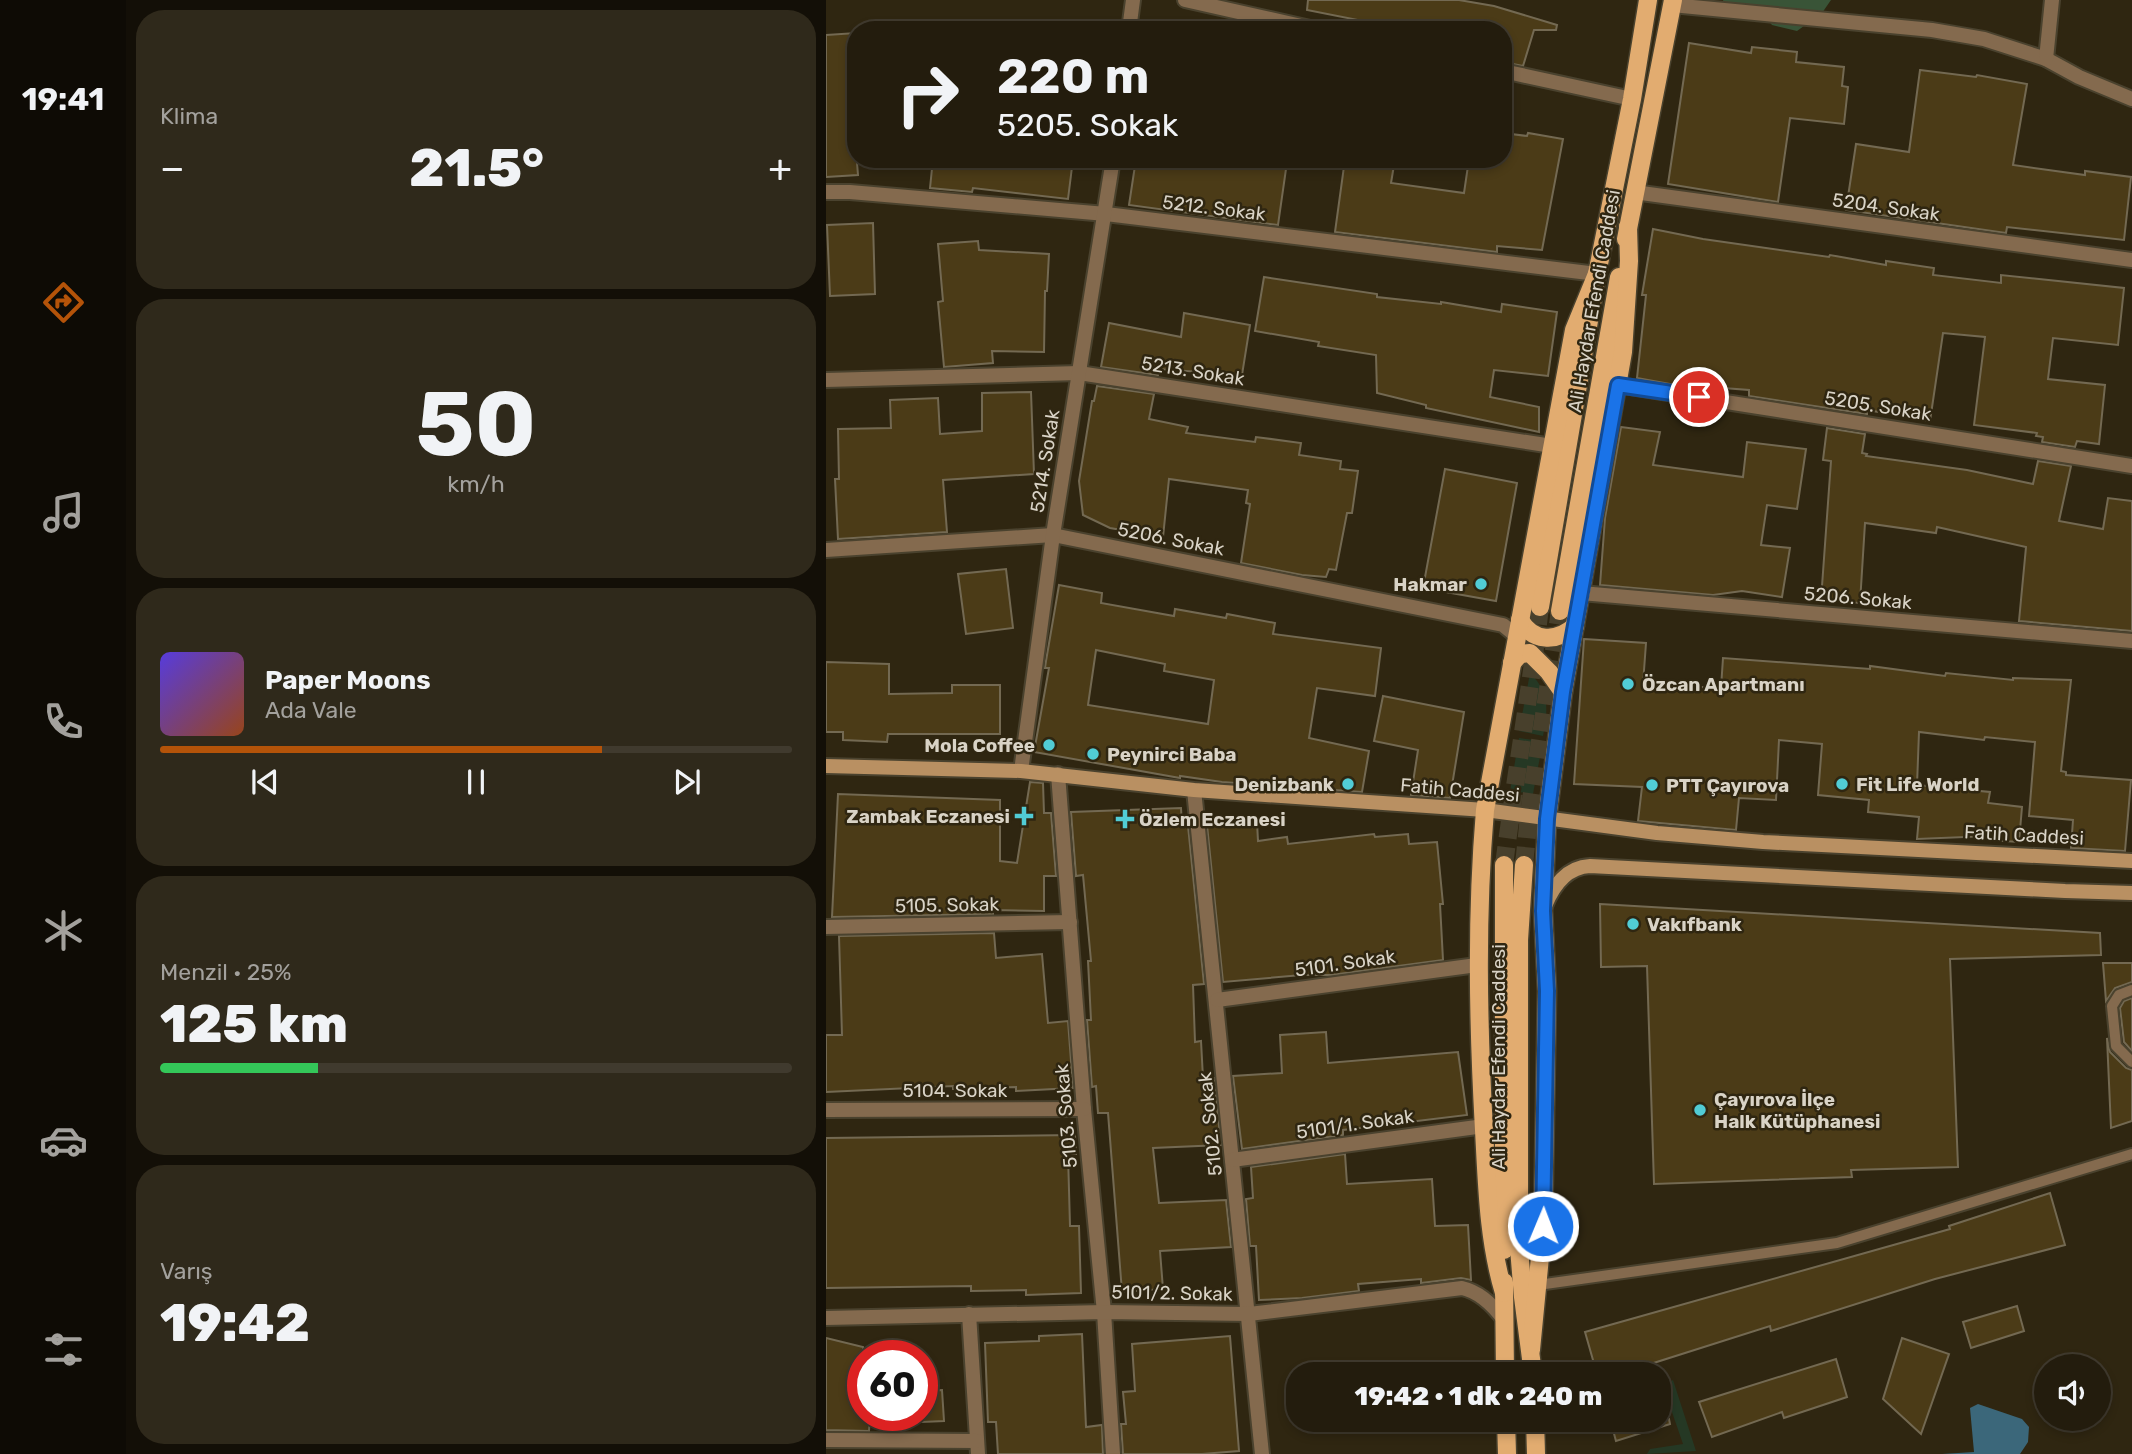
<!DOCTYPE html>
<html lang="tr">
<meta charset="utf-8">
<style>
:root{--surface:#231c0d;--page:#2f291b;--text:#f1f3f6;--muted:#a3a19d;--line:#403a2e;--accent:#b45309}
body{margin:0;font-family:Rubik,sans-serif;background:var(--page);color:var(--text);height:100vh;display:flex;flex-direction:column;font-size:26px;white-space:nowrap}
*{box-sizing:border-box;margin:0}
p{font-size:23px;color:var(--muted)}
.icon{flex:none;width:38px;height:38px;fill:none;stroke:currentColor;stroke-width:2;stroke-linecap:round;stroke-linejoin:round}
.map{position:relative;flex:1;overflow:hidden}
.details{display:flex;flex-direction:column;gap:10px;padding:10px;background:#130f07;width:700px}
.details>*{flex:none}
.banner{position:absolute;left:21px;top:21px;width:665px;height:147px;border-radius:28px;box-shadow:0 4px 10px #0003,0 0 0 2px var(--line);background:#231c0d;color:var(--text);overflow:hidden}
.fabs{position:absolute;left:1208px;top:1354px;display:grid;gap:14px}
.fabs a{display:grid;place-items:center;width:77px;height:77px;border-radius:50%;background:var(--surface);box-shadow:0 4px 10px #0003,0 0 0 2px var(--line);font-size:35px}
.speed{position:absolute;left:21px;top:1340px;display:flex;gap:14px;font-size:35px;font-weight:700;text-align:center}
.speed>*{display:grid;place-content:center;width:91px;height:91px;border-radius:50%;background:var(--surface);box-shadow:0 4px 10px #0003,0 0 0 2px var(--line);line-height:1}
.speed .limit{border:10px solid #d22;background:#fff;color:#111}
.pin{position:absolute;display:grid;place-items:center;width:60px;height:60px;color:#fff;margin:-30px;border:4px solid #fff;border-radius:50%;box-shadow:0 2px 7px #0007}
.me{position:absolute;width:77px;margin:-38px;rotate:1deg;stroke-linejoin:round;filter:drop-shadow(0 0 5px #0008)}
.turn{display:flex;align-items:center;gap:24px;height:147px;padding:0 35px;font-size:32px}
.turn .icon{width:91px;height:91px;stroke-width:2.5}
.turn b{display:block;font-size:49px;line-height:60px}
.big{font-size:52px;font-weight:800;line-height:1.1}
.details .widget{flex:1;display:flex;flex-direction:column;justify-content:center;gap:10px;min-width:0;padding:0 24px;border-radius:28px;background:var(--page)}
.details .dial{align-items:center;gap:0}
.dial b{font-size:91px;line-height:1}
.song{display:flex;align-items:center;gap:21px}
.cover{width:84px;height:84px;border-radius:10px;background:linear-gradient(135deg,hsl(250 70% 55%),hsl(20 70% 35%))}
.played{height:7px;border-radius:4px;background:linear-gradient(90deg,var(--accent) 70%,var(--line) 70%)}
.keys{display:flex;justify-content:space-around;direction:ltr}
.heat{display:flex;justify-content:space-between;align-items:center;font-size:38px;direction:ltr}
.charge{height:10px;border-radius:5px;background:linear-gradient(90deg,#34c759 25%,var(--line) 0)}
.trip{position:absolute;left:460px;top:1362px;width:385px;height:70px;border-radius:28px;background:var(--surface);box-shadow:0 4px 10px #0003,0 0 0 2px var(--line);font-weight:800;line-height:70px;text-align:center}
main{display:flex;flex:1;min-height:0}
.tab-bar{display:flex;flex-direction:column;width:126px;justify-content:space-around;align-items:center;background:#0e0b05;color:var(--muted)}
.tab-bar .icon{width:49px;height:49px}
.tab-bar .current{color:var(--accent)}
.tab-bar b{font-size:32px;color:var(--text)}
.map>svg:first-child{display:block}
</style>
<main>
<nav class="tab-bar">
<b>19:41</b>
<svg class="icon current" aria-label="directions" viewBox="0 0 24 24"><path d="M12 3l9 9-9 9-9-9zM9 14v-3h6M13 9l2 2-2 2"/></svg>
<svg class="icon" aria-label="music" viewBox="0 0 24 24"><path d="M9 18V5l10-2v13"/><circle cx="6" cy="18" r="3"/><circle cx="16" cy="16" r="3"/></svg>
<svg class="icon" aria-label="phone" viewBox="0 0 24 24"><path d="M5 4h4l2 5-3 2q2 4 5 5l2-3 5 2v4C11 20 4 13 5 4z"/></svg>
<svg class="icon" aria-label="climate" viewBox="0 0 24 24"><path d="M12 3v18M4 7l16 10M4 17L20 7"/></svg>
<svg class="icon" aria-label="car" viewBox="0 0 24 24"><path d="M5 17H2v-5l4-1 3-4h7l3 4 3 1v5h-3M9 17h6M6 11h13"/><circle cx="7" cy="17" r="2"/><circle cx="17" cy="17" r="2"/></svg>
<svg class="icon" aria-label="filters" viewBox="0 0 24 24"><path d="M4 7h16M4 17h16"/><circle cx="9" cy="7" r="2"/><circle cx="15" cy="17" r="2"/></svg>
</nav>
<section class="details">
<div class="widget"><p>Klima</p>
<div class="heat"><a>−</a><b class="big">21.5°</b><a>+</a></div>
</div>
<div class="widget dial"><b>50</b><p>km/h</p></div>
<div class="widget">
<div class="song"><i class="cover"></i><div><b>Paper Moons</b><p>Ada Vale</p></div></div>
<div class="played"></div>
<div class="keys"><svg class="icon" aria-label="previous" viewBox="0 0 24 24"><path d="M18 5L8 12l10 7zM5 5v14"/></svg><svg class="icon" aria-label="pause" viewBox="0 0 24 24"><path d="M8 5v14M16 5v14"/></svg><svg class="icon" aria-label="next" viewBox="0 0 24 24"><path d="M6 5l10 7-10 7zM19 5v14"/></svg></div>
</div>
<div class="widget"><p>Menzil · 25%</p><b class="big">125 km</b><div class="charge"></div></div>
<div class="widget"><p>Varış</p><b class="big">19:42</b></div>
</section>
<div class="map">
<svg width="1306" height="1454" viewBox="0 0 1306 1454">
<rect width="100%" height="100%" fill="#2f2611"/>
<!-- green -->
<g fill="#253824">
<path d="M 704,673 C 724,692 722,712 717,736 L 693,731 Z"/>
<path d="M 693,738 L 717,741 L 707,794 L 684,791 Z"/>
<path d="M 847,1380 L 870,1451 L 821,1454 L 824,1449 L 857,1444 L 837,1386 Z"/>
</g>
<!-- forest -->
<path fill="#395437" d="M 897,0 L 1005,0 L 996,13 L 971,31 L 946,25 L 933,10 L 898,5 Z"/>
<!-- water -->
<path fill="#3b677a" d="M 1152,1404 L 1196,1419 L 1203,1427 L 1202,1442 L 1194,1454 L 1116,1454 L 1148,1452 L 1144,1408 Z"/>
<!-- building -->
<g fill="#4b3b17" stroke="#736952" stroke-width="2" fill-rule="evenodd">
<path d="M 482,0 L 633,0 L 668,6 L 731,25 L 730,30 L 708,30 L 697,66 L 677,62 L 677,30 L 550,30 L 552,24 L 481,10 Z"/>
<path d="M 30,33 L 30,88 L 25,89 L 32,175 L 0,177 L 0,35 Z"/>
<path d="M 863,43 L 925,53 L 926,47 L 971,52 L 970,62 L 1018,67 L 1016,86 L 1022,87 L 1018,124 L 964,118 L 952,202 L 842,184 Z"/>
<path d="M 1094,70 L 1150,77 L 1151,75 L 1201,84 L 1187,165 L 1259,175 L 1259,171 L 1305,177 L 1298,240 L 1181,227 L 1180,233 L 1020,210 L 1030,144 L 1083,152 Z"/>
<path d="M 677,133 L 701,136 L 702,133 L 737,139 L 716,250 L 671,246 L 671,252 L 509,232 L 519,159 L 568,165 L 565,183 L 638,193 L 643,159 L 677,159 Z"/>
<path d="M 107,159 L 247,159 L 242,199 L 147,188 L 146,192 L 104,188 Z"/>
<path d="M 310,159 L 331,159 L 362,164 L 363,159 L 446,159 L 461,162 L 452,225 L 303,205 Z"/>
<path d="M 47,223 L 49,294 L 4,296 L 1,225 Z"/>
<path d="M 827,229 L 877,239 L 1003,257 L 1004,255 L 1060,265 L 1060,261 L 1108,268 L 1107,275 L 1175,283 L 1175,275 L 1298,288 L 1292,345 L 1227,338 L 1222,379 L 1279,385 L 1273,444 L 1251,441 L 1249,447 L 1216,442 L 1217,437 L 1210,436 L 1211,433 L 1148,425 L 1159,337 L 1117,333 L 1104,421 L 1041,410 L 1041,414 L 923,396 L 923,390 L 844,384 L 811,378 L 820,295 L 816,295 Z"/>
<path d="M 152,241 L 153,250 L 223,254 L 221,291 L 219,291 L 218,352 L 166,351 L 167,363 L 118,367 L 112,302 L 117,301 L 112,244 Z"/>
<path d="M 438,277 L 551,294 L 551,297 L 615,304 L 615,302 L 675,312 L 676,304 L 731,312 L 722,376 L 668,370 L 664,397 L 713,407 L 713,432 L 600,408 L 600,405 L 551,393 L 550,355 L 492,346 L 493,342 L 429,331 Z"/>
<path d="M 358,313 L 424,325 L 416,375 L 333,369 L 332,375 L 275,367 L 283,323 L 355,337 Z"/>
<path d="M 271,386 L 328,394 L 323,419 L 362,427 L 360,433 L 429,442 L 430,437 L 475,443 L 473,455 L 515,461 L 514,469 L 532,471 L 526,513 L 521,513 L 510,570 L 503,569 L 500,577 L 476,575 L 415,563 L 424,504 L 420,503 L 422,490 L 343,479 L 337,537 L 284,528 L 257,515 L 253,481 L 266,401 L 268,401 Z"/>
<path d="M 205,392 L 208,474 L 117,480 L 121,532 L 12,539 L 9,479 L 13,479 L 12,429 L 65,428 L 64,400 L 112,398 L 114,434 L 156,431 L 156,393 Z"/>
<path d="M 795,427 L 834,432 L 827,465 L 917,477 L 921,442 L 980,449 L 971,509 L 941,505 L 935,545 L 964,548 L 956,597 L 916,591 L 887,595 L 774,585 L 779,518 Z"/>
<path d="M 1001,428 L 1039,434 L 1036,453 L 1041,454 L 1040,456 L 1141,470 L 1207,484 L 1212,461 L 1245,466 L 1233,521 L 1277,529 L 1282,498 L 1306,501 L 1306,631 L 1193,621 L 1200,547 L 1111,527 L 1110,533 L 1039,523 L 1034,603 L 995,600 L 1005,461 L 997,460 Z"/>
<path d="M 619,469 L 691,483 L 670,601 L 597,588 Z"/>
<path d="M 180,569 L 187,628 L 140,634 L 132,574 Z"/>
<path d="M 233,585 L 276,593 L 275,603 L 348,616 L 349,609 L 400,618 L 401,614 L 449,623 L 447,634 L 555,648 L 549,696 L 491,688 L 483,738 L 543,751 L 536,792 L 396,782 L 354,776 L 354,778 L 208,752 L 223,668 L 219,668 L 220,661 ZM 270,650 L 339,664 L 338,671 L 388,680 L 382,724 L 262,705 Z"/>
<path d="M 758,639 L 820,643 L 817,684 L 895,688 L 897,658 L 1044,669 L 1044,666 L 1119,676 L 1120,673 L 1187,680 L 1187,678 L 1245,680 L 1235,771 L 1240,772 L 1240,775 L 1305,780 L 1299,851 L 1245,848 L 1247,820 L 1203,816 L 1209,742 L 1159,737 L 1158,740 L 1093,732 L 1091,785 L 1164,792 L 1162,803 L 1196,807 L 1193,842 L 1163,840 L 1163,836 L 1091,839 L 1093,817 L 1042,812 L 1043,800 L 992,795 L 996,744 L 953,740 L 950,800 L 913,798 L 910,830 L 812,821 L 816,787 L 748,784 Z"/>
<path d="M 0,662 L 63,664 L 63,694 L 126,693 L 126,685 L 174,685 L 174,734 L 62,734 L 61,742 L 17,740 L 17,732 L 0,732 Z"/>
<path d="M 557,696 L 638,712 L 624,798 L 585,795 L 592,750 L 548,741 Z"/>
<path d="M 204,782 L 217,783 L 218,813 L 225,813 L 230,876 L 218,876 L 218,911 L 167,910 L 167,914 L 6,917 L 12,794 L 174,800 L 174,861 L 191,863 Z"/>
<path d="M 355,808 L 356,826 L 362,826 L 378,984 L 367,985 L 369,1042 L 375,1041 L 377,1078 L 388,1078 L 395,1145 L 327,1148 L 333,1203 L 400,1200 L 405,1247 L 334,1251 L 337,1289 L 296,1292 L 282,1113 L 272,1113 L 270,1086 L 266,1087 L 261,1020 L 265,1020 L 262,961 L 265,961 L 257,875 L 250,876 L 245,812 Z"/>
<path d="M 431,822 L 432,841 L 461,837 L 462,844 L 548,834 L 549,837 L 582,834 L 583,844 L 611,842 L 617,904 L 614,904 L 617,960 L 505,975 L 476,975 L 397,982 L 381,825 Z"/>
<path d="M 774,904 L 1274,933 L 1275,955 L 1124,959 L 1132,1167 L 1025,1170 L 1026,1177 L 828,1184 L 821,966 L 775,967 Z"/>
<path d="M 168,933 L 170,958 L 216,954 L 222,1023 L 242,1021 L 247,1088 L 190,1091 L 190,1087 L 127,1089 L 127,1086 L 0,1092 L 0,1035 L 16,1035 L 13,936 Z"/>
<path d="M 1277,963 L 1306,963 L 1306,982 L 1289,988 L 1280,1001 Z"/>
<path d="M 1306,998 L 1306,1051 L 1298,1042 L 1294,1008 L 1298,1001 Z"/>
<path d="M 500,1032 L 502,1063 L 632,1052 L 641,1115 L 517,1130 L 517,1135 L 416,1149 L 407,1076 L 456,1073 L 454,1035 Z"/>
<path d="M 1281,1038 L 1284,1052 L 1300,1068 L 1306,1070 L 1306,1121 L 1285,1128 Z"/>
<path d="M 249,1135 L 250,1154 L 242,1154 L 244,1226 L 253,1226 L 255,1293 L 200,1295 L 200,1290 L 145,1291 L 145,1286 L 0,1288 L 0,1138 Z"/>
<path d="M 519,1154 L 521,1184 L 606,1179 L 609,1226 L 642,1225 L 645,1280 L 635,1278 L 595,1283 L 595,1279 L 532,1284 L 533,1291 L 476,1298 L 433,1300 L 430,1246 L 424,1246 L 420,1199 L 427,1198 L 425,1167 Z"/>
<path d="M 1224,1193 L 1239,1245 L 1109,1279 L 945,1331 L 944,1326 L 815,1367 L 817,1374 L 771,1374 L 759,1332 L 1124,1229 L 1123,1226 Z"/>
<path d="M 1191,1306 L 1198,1331 L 1145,1348 L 1137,1322 Z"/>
<path d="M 256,1334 L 260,1427 L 276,1425 L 277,1454 L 172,1454 L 170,1422 L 162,1422 L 159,1343 L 213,1341 L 213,1336 Z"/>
<path d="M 404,1336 L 413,1451 L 376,1454 L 297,1454 L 295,1424 L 300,1424 L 297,1392 L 309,1391 L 306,1344 Z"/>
<path d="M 0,1338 L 37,1347 L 37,1416 L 44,1416 L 43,1431 L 0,1430 Z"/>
<path d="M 1076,1338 L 1123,1354 L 1095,1434 L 1057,1399 Z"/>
<path d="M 1010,1359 L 1021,1397 L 958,1418 L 956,1412 L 886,1437 L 873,1402 Z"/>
<path d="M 116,1390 L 118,1421 L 96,1422 L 96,1391 Z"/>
<path d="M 784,1419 L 843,1419 L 844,1424 L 790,1441 Z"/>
</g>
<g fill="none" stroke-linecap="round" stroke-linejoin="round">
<!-- primary-tunnel -->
<g stroke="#48402c" stroke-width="18" stroke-dasharray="18 9" stroke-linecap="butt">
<path d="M 678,865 C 689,779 704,694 714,607"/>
<path d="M 698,865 L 704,806 L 734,611"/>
</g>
<defs>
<g id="lane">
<path d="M 1306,990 L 1293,995 L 1286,1006 L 1290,1046 L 1306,1062"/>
<path d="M 712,1285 L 1011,1243 L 1306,1154"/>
</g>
<g id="street">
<path d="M 359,0 L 493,30"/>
<path d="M 846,5 L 1106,30 L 1158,39 L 1220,59 L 1253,77 L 1306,99"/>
<path d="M 303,30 L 307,0"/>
<path d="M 1220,59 L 1226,0"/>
<path d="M 677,71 L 806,99"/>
<path d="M 0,192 L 24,192 L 280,214 L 771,274"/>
<path d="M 808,192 L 1306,260"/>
<path d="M 0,380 L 253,373 L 726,446"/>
<path d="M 792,385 L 1306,466"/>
<path d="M 0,550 L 227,535 L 677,625 L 688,634 L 690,641"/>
<path d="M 755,593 L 1306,641"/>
<path d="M 195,771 L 227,535 L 287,159"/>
<path d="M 232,774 L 258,1109 L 278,1312 L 287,1454"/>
<path d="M 368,790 L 436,1454"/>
<path d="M 0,927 L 244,922"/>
<path d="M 391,1000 L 651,965"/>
<path d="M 0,1110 L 258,1109"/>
<path d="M 406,1160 L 658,1126"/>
<path d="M 143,1314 L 152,1454"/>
<path d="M 0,1318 L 278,1312 L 423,1314 L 636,1288 C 654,1292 667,1305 678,1320"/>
<path d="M 0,1440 L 151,1441"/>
</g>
<g id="secondary">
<path d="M 0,766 L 195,771 L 368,790 L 659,810 L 831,833 L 937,842 L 1306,861"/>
<path d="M 719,906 C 727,886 741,867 764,866 L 1239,891 L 1306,893"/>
</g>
<g id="primary">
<path d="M 800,239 L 847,0"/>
<path d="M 714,607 L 771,274 L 806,99 L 822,0"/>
<path d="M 734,611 L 793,277"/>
<path d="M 694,620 C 707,642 730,643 749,626"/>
<path d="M 686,663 L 694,654 L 704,653 L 723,672 L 737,692"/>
<path d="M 698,865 L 693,940 L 693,1248 L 697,1297 L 707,1374"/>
<path d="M 678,1250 L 678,865"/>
<path d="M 678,1282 L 679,1374"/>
<path d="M 678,1293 C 662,1240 661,1184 658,1130 C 652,1021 650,918 659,810 L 748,330 L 771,274"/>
<path d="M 705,1350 L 717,1226 L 721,991 L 717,911 L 721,819 L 737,692 L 797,352 L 803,261 L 802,227"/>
<path d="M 680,1419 L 681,1454"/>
<path d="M 709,1419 L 710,1454"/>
</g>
</defs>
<!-- lane casing -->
<use href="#lane" stroke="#4a422e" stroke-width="14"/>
<!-- street casing -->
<use href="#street" stroke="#4a422e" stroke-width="18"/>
<!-- secondary casing -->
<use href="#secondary" stroke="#4a422e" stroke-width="18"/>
<!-- primary casing -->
<use href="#primary" stroke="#4a422e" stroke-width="21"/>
<!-- lane -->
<use href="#lane" stroke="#846a4e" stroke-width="10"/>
<!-- street -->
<use href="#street" stroke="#846a4e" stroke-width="14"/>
<!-- secondary -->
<use href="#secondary" stroke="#b99062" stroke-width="14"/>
<!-- primary -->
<use href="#primary" stroke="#e2ac70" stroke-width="18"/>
</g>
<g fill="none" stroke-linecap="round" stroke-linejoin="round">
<defs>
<path id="route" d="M 717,1226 L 721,991 L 717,911 L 721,819 L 737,692 L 792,385 L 873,397"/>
</defs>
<!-- route casing -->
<use href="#route" stroke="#114b97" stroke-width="18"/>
<!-- route -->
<use href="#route" stroke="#1a73e8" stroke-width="12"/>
</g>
<!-- markers -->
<g fill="#51ccd5" stroke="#2f2611" stroke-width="2.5">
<circle cx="655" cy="584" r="7"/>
<circle cx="802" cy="684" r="7"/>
<circle cx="223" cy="745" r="7"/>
<circle cx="267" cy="754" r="7"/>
<circle cx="522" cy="784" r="7"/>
<circle cx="1016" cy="784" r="7"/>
<circle cx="826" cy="785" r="7"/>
<path d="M194.5 805.5h7v7h7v7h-7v7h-7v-7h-7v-7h7z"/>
<path d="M295.5 808.5h7v7h7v7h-7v7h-7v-7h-7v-7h7z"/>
<circle cx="807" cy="924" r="7"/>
<circle cx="874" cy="1110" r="7"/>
</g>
<g text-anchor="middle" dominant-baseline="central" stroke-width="5" stroke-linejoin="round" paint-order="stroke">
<!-- street labels -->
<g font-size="19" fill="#d9d3c6" stroke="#2f2611">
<text transform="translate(1060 207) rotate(8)">5204. Sokak</text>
<text transform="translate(388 208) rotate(7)">5212. Sokak</text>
<text transform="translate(768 301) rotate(-80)">Ali Haydar Efendi Caddesi</text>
<text transform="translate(367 371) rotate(9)">5213. Sokak</text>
<text transform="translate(1052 406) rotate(9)">5205. Sokak</text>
<text transform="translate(219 461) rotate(-81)">5214. Sokak</text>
<text transform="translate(345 539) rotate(11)">5206. Sokak</text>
<text transform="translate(1032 598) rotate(5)">5206. Sokak</text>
<text transform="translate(634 790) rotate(5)">Fatih Caddesi</text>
<text transform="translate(1198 835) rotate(3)">Fatih Caddesi</text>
<text transform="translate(121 905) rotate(-1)">5105. Sokak</text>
<text transform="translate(519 963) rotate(-8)">5101. Sokak</text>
<text transform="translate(672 1057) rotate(-90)">Ali Haydar Efendi Caddesi</text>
<text x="129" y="1090">5104. Sokak</text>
<text transform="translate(240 1116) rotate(-95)">5103. Sokak</text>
<text transform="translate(384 1124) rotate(-96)">5102. Sokak</text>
<text transform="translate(529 1124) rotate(-8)">5101/1. Sokak</text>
<text transform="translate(346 1293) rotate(1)">5101/2. Sokak</text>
</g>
<!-- poi labels -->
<g font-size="19" font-weight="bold" fill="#d9d3c6" stroke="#2f2611" text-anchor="start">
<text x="641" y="584" text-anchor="end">Hakmar</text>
<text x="816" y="684">Özcan Apartmanı</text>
<text x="209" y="745" text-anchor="end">Mola Coffee</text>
<text x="281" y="754">Peynirci Baba</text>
<text x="508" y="784" text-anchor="end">Denizbank</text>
<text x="1030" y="784">Fit Life World</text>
<text x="840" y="785">PTT Çayırova</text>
<text x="184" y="816" text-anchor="end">Zambak Eczanesi</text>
<text x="313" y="819">Özlem Eczanesi</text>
<text x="821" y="924">Vakıfbank</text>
<text x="888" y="1099">Çayırova İlçe<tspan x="888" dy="22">Halk Kütüphanesi</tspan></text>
</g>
</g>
</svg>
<div class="fabs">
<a><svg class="icon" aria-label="sound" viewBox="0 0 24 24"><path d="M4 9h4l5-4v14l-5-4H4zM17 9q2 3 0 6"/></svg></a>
</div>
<div class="speed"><div class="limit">60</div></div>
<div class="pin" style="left:873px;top:397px;background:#d93025"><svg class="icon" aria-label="arrive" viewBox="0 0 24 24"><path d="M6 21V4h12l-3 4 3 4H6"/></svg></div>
<svg class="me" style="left:717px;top:1226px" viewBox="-20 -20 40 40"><circle r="17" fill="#1a73e8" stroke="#fff" stroke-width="3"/><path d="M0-11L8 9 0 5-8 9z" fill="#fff"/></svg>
<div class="trip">19:42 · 1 dk · 240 m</div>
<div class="banner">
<div class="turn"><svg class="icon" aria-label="right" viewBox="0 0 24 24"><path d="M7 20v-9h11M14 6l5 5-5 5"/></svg><div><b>220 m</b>5205. Sokak</div></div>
</div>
</div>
</main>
